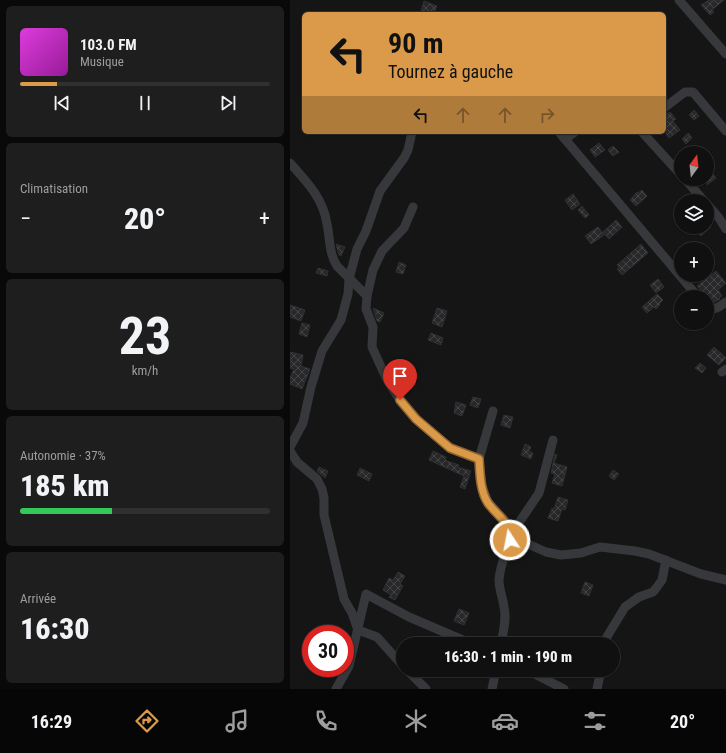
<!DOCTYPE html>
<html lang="fr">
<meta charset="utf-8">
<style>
:root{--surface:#101010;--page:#1e1e1e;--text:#f1f3f6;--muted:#9c9d9f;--line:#303030;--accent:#db9a49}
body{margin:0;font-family:"Roboto Condensed",sans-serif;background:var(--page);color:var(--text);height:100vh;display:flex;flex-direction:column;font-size:15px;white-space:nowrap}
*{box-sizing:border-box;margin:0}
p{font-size:13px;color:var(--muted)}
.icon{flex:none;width:22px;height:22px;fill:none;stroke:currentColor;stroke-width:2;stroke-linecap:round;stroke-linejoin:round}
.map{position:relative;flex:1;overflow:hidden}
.drawer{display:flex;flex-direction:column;gap:6px;padding:6px;background:#090909;width:290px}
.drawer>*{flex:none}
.top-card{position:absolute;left:12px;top:12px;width:364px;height:122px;border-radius:6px;box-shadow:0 1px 3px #0004,0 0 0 1px var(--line);background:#db9a49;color:#111;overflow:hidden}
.needle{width:26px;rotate:15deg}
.buttons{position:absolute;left:384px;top:146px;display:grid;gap:8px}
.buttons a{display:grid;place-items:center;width:40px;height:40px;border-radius:50%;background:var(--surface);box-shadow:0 1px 3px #0004,0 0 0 1px var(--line);font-size:20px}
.speed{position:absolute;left:12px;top:625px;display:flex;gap:8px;font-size:20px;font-weight:700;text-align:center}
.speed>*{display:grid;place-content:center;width:52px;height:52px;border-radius:50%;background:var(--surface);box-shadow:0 1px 3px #0004,0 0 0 1px var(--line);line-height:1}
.speed .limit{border:6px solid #d22;background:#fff;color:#111}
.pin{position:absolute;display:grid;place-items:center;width:34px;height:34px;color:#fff;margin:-41px -17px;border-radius:50% 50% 50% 0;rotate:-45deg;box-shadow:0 0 4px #0007}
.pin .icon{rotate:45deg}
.me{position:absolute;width:44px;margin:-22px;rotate:349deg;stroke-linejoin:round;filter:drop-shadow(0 0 3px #0008)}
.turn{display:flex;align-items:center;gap:14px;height:84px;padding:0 20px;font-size:18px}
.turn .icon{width:52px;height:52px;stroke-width:2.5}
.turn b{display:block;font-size:28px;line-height:34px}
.lanes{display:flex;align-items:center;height:38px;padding:0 20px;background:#0003;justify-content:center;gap:20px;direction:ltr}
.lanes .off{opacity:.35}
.big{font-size:30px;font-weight:800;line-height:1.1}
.drawer .card{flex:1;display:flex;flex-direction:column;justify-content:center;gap:6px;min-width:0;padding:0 14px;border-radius:6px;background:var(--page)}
.drawer .dial{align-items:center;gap:0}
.dial b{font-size:52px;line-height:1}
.song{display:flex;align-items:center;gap:12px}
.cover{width:48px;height:48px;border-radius:6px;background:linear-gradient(135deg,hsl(300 70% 55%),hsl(300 70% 35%))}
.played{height:4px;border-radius:2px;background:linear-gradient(90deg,var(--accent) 15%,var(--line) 15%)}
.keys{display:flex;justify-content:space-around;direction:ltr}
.heat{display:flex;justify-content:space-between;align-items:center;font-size:22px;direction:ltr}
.charge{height:6px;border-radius:3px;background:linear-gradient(90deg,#34c759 37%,var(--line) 0)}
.trip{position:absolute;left:106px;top:637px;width:224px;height:40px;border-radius:20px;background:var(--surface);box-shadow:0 1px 3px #0004,0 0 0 1px var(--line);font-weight:800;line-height:40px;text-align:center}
.dock{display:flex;height:64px;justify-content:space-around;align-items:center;background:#060606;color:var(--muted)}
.dock .icon{width:28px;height:28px}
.dock .on{color:var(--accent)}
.dock b{font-size:18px;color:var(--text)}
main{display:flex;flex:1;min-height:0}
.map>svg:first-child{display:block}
</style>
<main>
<section class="drawer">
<div class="card">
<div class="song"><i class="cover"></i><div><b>103.0 FM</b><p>Musique</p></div></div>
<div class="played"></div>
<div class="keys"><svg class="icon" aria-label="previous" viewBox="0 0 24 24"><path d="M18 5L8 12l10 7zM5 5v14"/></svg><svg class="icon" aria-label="pause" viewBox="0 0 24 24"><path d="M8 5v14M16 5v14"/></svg><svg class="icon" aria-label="next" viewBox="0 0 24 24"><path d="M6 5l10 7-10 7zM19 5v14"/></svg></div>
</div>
<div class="card"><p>Climatisation</p>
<div class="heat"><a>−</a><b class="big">20°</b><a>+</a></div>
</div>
<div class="card dial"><b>23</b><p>km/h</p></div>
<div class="card"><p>Autonomie · 37%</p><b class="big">185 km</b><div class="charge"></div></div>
<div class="card"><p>Arrivée</p><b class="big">16:30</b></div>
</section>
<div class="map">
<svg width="436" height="689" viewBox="0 0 436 689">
<defs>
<pattern id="building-cross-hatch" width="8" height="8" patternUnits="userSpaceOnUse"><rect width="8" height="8" fill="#28282a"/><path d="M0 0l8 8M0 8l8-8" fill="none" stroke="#444547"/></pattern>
</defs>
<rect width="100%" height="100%" fill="#151516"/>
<!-- building -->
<g fill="url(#building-cross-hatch)" stroke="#2f3032">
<path d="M 419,0 L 434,0 L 422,10 L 424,12 L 420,15 L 411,5 Z"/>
<path d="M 134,1 L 147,6 L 144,14 L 130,14 Z"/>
<path d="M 404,110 L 409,116 L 404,120 L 399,115 Z"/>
<path d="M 380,112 L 386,119 L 383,121 L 390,130 L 379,138 L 374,131 L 374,116 Z"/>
<path d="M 398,133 L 402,138 L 396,144 L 392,139 Z"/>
<path d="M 309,143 L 315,150 L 305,157 L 300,150 Z"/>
<path d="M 323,146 L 329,152 L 323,156 L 318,150 Z"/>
<path d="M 417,167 L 426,178 L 417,185 Z"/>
<path d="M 352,190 L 357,196 L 346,206 L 340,200 L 347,192 L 348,193 Z"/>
<path d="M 283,194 L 290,204 L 282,210 L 275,200 Z"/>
<path d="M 292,206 L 299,215 L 295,218 L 288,210 Z"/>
<path d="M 326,220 L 332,227 L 319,239 L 313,232 Z"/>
<path d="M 308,227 L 314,235 L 301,244 L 295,236 Z"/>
<path d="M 404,227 L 421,227 L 411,236 Z"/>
<path d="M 46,244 L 55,247 L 51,256 L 49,255 Z"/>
<path d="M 351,244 L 358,253 L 332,275 L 327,269 L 329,267 L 327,265 Z"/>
<path d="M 109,262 L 116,265 L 113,274 L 106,272 Z"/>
<path d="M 28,268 L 38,271 L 37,276 L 26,273 Z"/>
<path d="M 426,271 L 436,283 L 428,290 L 432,296 L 429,298 L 430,299 L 423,303 L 417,301 L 417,297 L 414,297 L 413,293 L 407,286 Z"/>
<path d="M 368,279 L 374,287 L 366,293 L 360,285 Z"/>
<path d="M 367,294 L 373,300 L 369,304 L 370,305 L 366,309 L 364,307 L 357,313 L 352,307 Z"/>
<path d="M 0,305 L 15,310 L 11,321 L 0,317 Z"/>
<path d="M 83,308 L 94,313 L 90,322 L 87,321 Z"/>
<path d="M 147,308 L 157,311 L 152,327 L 142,323 Z"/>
<path d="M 12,323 L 20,325 L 17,337 L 9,334 Z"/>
<path d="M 141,333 L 153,338 L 151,345 L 138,340 Z"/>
<path d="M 424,347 L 436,358 L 429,365 L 417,355 Z"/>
<path d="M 0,352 L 13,355 L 11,366 L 20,369 L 12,389 L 0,384 L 0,378 L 4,369 L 0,368 Z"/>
<path d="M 410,363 L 416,368 L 412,373 L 405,368 Z"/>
<path d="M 183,397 L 191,399 L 188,408 L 180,405 Z"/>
<path d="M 166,402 L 176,405 L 172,416 L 164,413 Z"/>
<path d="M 214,415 L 223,417 L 220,428 L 211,425 Z"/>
<path d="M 235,444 L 241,447 L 239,451 L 243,453 L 241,459 L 231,455 Z"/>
<path d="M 143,451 L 156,457 L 155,459 L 157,461 L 169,465 L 168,467 L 181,471 L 175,489 L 170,487 L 174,476 L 139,460 Z"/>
<path d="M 265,454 L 267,455 L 264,463 L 277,467 L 272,486 L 262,483 L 265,474 L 261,473 Z"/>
<path d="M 29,467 L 38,471 L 35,478 L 27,471 Z"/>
<path d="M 70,468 L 82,474 L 79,481 L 67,475 Z"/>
<path d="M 323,470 L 329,474 L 324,480 L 319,476 Z"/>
<path d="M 268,497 L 278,500 L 275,510 L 272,509 L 268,521 L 258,518 L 262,508 L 264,509 Z"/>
<path d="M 108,572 L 115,576 L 110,584 L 113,586 L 105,600 L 99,597 L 101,595 L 93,590 L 99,578 L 103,580 Z"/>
<path d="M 295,582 L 303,585 L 299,596 L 291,593 Z"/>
<path d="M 169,609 L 179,613 L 174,625 L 164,621 Z"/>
</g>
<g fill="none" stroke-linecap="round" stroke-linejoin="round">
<!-- minor -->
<g stroke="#36383b" stroke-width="9">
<path d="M 389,0 L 436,54"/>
<path d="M 374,108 L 395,92 L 403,92 L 436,131"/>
<path d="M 269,132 L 408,297"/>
<path d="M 352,132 L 391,175"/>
<path d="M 275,139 L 285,132"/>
<path d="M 0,163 C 17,182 33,198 37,224 C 40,238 39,254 47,266 L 77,296"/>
<path d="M 395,179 L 414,201"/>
<path d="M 417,204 L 429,218 L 436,229"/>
<path d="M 123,207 L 114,228 L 92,251 L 83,270 L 77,296 L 76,309 L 83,327 L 82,347 L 97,380 L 110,400 L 126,419 L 160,448 L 189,459"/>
<path d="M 417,307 C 425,311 429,307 436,302"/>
<path d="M 432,372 L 436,369"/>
<path d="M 203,411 L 189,459 L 192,486 L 198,502 L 219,525 L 222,533 C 218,548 210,564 209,580 C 209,590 213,598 214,607 C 217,619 213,632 211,644"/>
<path d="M 0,447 L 13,423 L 21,387 L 32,351 L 51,320 L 58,294 L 59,279 L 67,249 L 76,231 L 90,191 L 114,158 L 118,150 L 122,132"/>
<path d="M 0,451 L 7,462 L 27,479 L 32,489 L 34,498 L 34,515 L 54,599 L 62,613 L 68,630 L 87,637 L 113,666"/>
<path d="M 222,533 L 249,493 L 263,440"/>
<path d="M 220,540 L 238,544 L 256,552 L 271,555 L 291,553 L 310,547 L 345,551 L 359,554 L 411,574 L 436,580"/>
<path d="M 315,644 L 315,640 L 335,607 L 349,597 L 363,592 L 367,587 L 372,580 L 376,560"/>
<path d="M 117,670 L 136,689"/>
<path d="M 237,670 L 274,689"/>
<path d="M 46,689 L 59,666 L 76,594 L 119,617 L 182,644"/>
<path d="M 202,689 L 206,670"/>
<path d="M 307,689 L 311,670"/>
</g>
</g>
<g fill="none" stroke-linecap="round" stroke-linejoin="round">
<defs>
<path id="route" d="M 110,400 L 126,419 L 160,448 L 189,459 C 190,473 190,491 198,503 C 206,514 217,521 222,533 L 220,540"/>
</defs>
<!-- route casing -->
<use href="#route" stroke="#8e642f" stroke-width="10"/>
<!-- route -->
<use href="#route" stroke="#db9a49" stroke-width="7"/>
</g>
</svg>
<div class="buttons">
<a><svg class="needle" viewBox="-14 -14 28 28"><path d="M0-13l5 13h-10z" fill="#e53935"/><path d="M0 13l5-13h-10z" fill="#9c9d9f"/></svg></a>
<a><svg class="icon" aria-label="layers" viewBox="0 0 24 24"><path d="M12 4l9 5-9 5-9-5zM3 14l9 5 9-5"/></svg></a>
<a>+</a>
<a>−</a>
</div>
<div class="speed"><div class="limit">30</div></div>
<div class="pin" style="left:110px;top:400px;background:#d93025"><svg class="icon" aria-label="arrive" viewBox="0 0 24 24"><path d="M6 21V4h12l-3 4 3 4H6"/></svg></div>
<svg class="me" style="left:220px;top:540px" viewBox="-20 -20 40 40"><circle r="17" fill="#db9a49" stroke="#fff" stroke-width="3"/><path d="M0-11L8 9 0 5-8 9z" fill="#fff"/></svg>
<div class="trip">16:30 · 1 min · 190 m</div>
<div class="top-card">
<div class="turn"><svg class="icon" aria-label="left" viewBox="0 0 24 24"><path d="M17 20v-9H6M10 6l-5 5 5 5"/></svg><div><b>90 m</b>Tournez à gauche</div></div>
<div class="lanes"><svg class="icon" aria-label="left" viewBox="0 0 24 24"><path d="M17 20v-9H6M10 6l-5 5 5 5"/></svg><svg class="icon off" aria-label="ahead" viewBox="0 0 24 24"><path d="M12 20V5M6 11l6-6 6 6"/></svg><svg class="icon off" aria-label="ahead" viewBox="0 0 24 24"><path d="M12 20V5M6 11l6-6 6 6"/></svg><svg class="icon off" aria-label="right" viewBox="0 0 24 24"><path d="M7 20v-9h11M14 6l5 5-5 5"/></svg></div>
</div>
</div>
</main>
<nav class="dock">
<b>16:29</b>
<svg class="icon on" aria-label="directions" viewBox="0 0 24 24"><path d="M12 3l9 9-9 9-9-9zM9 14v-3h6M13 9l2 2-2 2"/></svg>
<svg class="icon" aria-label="music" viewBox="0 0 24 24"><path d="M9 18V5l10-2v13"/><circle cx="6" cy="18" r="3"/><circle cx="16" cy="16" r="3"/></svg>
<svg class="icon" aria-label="phone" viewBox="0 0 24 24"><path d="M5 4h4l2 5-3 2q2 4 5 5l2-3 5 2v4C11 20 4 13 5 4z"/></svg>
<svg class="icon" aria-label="climate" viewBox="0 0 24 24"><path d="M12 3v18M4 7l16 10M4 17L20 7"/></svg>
<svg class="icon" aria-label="car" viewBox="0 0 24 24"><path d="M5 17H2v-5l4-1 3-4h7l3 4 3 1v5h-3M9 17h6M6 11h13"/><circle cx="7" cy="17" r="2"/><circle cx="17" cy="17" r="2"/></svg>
<svg class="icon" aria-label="filters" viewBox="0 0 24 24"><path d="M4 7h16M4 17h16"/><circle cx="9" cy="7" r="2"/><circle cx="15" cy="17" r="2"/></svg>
<b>20°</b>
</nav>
